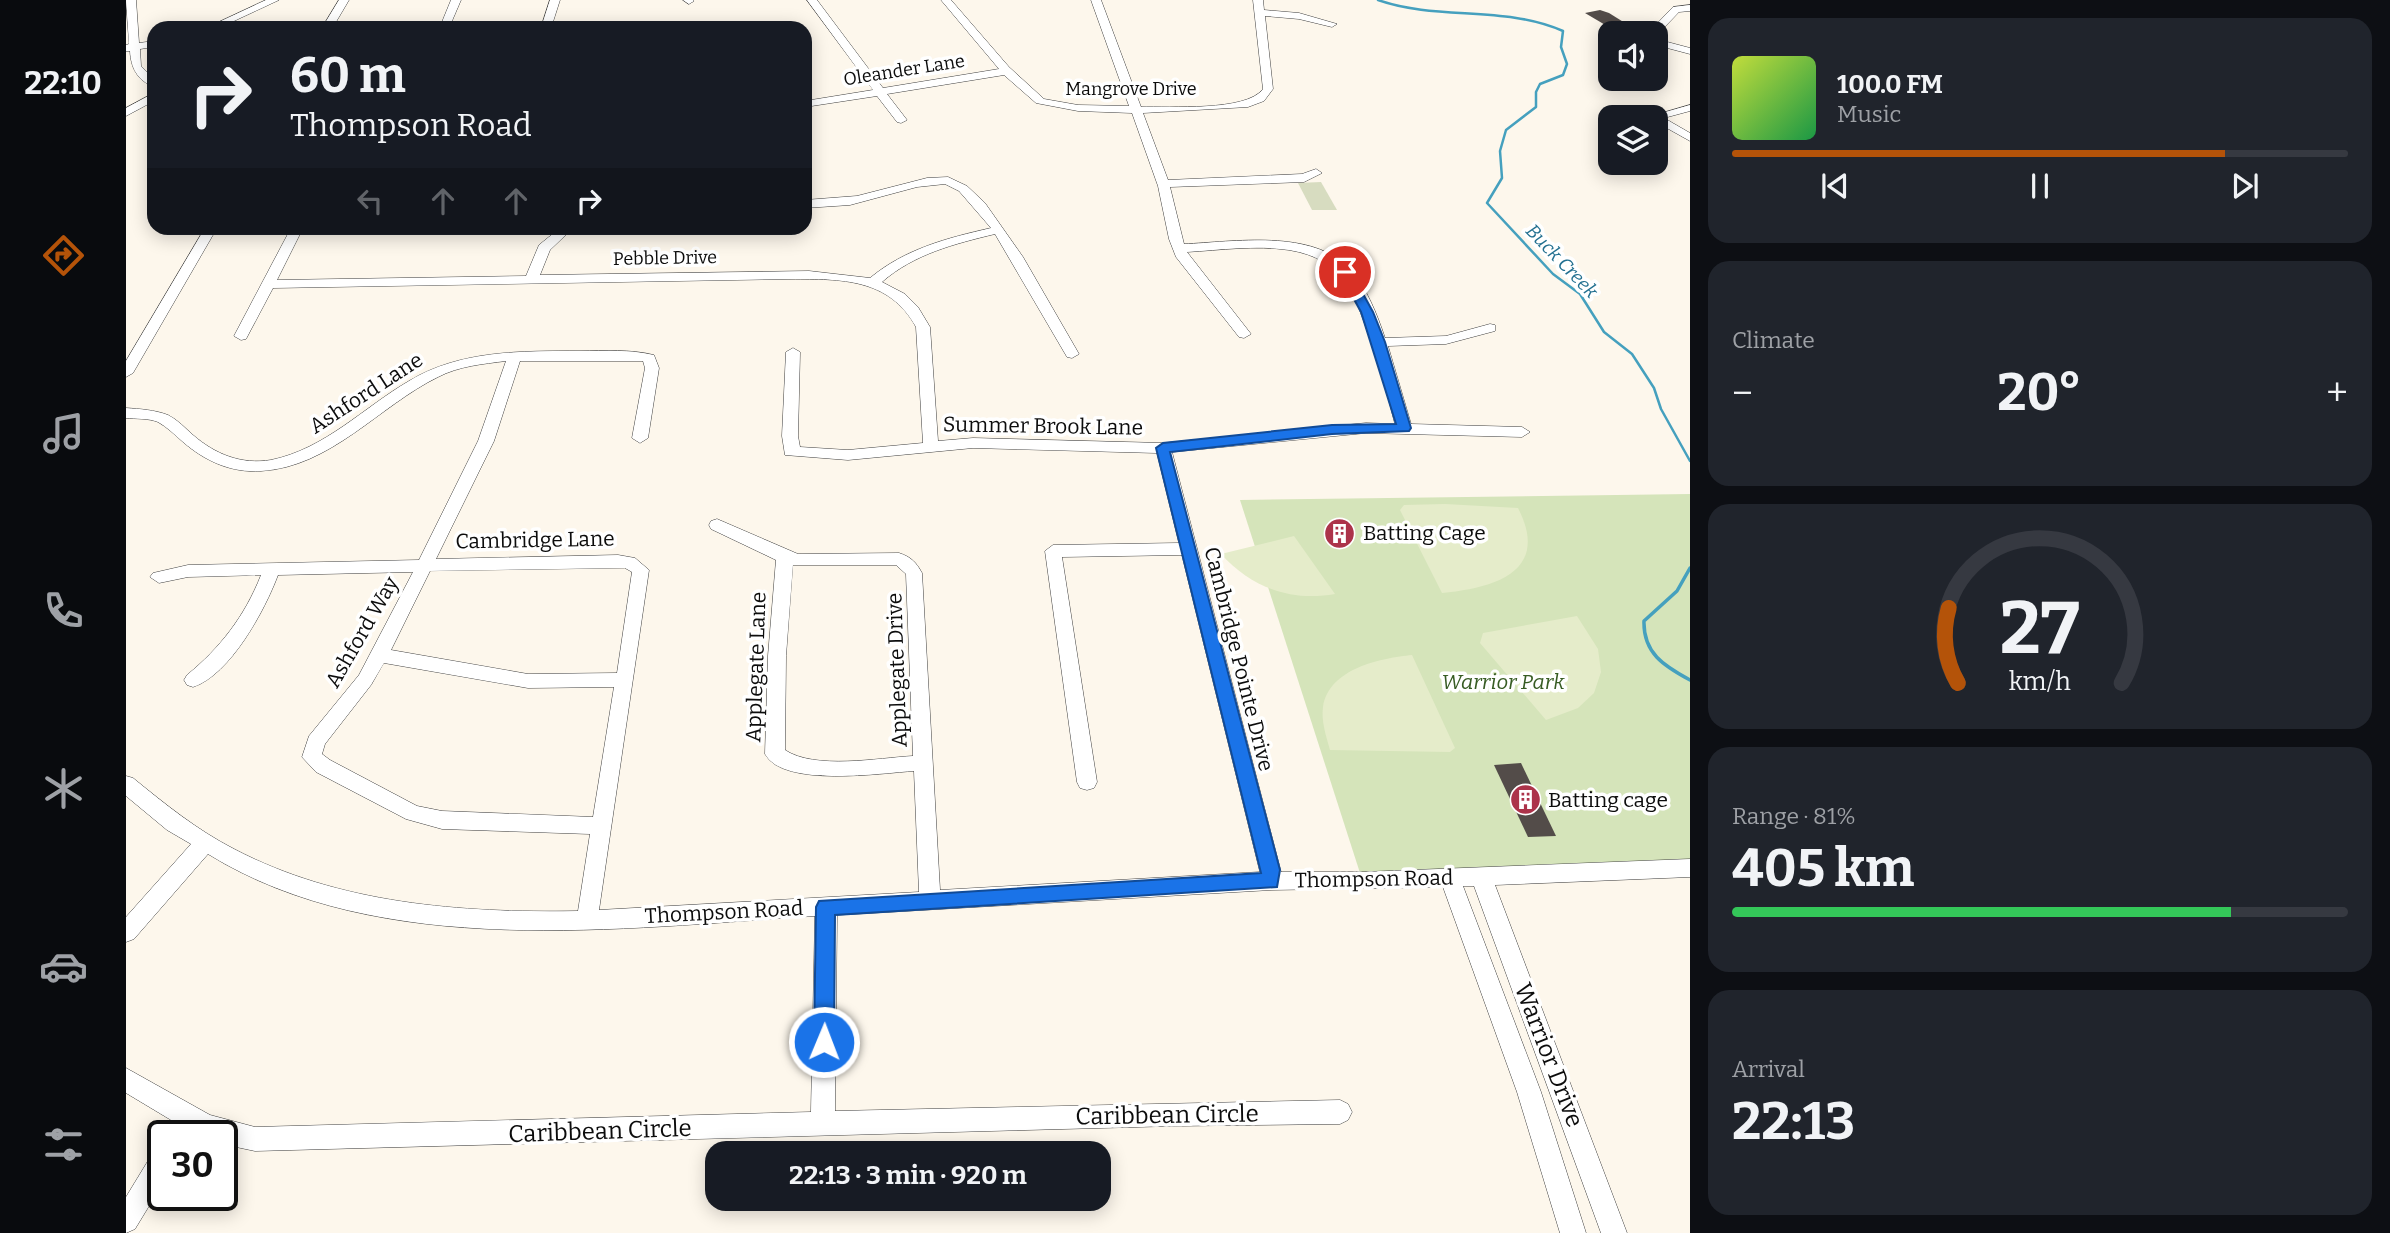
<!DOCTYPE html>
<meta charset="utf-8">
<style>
:root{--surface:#171b24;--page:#20242c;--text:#f1f3f6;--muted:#9ea1a6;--line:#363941;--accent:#b45309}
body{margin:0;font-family:Bitter,serif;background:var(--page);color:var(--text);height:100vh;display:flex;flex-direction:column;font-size:26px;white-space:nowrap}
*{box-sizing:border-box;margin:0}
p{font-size:23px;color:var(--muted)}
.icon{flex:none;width:38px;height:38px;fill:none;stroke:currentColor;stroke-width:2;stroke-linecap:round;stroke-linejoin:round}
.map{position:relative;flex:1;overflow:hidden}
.panel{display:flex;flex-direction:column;gap:18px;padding:18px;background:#0d0f14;width:700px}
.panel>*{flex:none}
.top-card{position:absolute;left:21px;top:21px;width:665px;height:214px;border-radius:21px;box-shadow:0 4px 18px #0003;background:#171b24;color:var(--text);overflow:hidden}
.controls{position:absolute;left:1472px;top:21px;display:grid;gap:14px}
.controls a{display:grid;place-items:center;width:70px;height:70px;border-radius:14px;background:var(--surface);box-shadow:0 4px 18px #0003;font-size:35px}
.speed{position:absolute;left:21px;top:1120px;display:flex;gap:14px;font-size:35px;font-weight:700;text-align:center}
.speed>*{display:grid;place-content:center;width:91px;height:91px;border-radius:50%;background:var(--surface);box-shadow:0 4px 18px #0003;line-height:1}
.speed .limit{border:4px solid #111;border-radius:10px;background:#fff;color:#111}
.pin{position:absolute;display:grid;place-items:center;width:60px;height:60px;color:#fff;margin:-30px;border:4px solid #fff;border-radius:50%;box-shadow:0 2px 7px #0007}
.me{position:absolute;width:77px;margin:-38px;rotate:1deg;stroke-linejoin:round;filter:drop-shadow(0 0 5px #0008)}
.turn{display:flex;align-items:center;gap:24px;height:147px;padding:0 28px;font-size:32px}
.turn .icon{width:91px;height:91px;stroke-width:2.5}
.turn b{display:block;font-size:49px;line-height:60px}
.lanes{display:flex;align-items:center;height:66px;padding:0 28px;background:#0003;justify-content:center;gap:35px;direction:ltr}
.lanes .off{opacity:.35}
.big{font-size:52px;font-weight:700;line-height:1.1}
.panel .widget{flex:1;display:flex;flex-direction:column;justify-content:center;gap:10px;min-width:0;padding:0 24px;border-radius:21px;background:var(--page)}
.panel .dial{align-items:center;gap:0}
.dial svg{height:182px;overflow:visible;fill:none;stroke:var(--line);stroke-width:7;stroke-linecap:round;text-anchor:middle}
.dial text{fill:var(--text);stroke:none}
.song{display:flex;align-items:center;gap:21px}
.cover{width:84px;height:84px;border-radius:10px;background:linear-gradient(135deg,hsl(70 70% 55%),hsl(140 70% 35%))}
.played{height:7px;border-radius:4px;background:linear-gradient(90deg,var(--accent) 80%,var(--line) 80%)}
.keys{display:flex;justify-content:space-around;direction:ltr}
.heat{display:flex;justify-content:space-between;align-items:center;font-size:38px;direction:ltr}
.charge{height:10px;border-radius:5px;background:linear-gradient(90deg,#34c759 81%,var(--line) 0)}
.trip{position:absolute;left:579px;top:1141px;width:406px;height:70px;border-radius:21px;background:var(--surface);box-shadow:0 4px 18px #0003;font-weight:700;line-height:70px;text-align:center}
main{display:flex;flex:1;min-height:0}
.tab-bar{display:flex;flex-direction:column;width:126px;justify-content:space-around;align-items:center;background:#090b0e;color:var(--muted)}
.tab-bar .icon{width:49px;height:49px}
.tab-bar .active{color:var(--accent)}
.tab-bar b{font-size:32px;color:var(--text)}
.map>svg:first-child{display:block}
</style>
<main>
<nav class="tab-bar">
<b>22:10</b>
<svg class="icon active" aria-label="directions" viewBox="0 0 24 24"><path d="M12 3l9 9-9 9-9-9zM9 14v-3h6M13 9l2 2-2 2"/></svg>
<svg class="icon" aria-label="music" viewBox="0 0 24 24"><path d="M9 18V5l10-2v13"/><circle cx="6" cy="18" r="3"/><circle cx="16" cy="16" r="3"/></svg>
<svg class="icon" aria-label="phone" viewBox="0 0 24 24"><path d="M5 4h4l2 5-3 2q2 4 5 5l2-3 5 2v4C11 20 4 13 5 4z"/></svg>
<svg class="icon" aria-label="climate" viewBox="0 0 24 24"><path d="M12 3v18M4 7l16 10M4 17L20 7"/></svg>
<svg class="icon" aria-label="car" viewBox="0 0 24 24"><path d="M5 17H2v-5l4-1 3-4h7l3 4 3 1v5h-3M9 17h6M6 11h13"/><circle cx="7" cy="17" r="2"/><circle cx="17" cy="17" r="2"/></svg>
<svg class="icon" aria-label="filters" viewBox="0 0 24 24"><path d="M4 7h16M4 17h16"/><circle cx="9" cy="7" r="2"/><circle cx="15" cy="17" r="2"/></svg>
</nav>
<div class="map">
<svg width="1564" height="1233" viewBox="0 0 1564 1233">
<rect width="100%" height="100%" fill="#fdf7ec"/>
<!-- green -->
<path fill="#d5e4ba" d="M 1564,494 L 1564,864 L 1234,873 L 1114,500 Z"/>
<!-- cemetery -->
<path fill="#d7dcc0" d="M 1195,182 L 1211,210 L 1186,210 L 1172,183 Z"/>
<!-- pitch -->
<g fill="#e5ecca">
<path d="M 1319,504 L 1392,508 C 1425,572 1368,588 1316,593 L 1274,510 L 1278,505 Z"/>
<path d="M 1168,536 L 1209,594 C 1164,602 1125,587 1095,554 Z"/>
<path d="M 1451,616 L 1472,649 L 1475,672 L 1468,693 L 1452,708 L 1420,720 L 1354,643 L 1357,633 Z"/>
<path d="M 1286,655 L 1329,748 L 1324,752 L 1204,750 C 1200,736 1195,721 1197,707 C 1203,668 1256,658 1286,655 Z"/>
</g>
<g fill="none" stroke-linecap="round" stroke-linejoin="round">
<!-- stream-far1 -->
<path stroke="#45a0be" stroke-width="2.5" d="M 1252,0 C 1312,21 1378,5 1437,31 L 1435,47 L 1441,64 L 1437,75 L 1414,84 L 1410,92 L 1410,107 L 1380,130 L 1374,151 L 1376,178 L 1361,203 L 1427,274 L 1454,294 L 1478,332 L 1506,354 L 1528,388 L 1535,409 L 1564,461"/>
<!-- stream -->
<path stroke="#45a0be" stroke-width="3.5" d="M 1564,568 L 1551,591 L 1518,621 C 1517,653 1538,666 1564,680"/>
</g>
<!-- building -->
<g fill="#534c49">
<path d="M 1474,10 L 1483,13 L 1499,23 L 1481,26 L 1459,13 Z"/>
<path d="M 1395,763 L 1430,836 L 1402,837 L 1368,765 Z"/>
</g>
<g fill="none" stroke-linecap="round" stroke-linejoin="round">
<defs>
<g id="minor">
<path d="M 0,0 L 10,0 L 13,43 L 28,41 L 28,47 L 14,49 L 15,66 L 28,79 L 28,87 C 11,80 5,68 4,51 L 0,51 L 0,45 L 3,44 Z"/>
<path d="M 140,0 L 153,0 L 93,28 L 80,28 Z"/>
<path d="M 213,0 L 223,0 L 210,22 L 316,22 L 325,0 L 335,0 L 323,28 L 196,28 Z"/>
<path d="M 424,0 L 434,0 L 425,28 L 415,28 Z"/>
<path d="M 557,0 L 567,0 L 568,1 L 563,4 Z"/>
<path d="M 681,0 L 691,0 L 757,88 L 873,69 L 815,0 L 825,0 L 883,67 L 918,99 L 952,105 L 1003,106 L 965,0 L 975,0 L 1015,107 C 1043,106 1120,112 1137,89 L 1127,0 L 1137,0 L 1138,10 L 1173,13 L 1211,24 L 1206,27 L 1173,19 L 1139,16 L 1147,89 L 1138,101 L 1122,107 L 1017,113 L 1042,180 L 1176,174 L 1190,169 L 1196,173 L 1178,182 L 1044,187 L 1058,244 C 1107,242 1187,228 1225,270 C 1241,289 1251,314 1259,338 L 1320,336 L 1364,324 L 1369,325 L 1369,331 L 1320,344 L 1262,346 L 1285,424 L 1396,427 L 1404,432 L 1396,437 L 1240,433 L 1046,452 L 1155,872 L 1237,872 L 1564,859 L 1564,877 L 1369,885 L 1501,1233 L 1475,1233 L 1348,886 L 1337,886 L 1415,1092 L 1460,1233 L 1434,1233 L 1391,1092 L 1317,887 L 1145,890 L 711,915 L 709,1111 L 1214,1100 L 1222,1104 L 1226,1112 L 1222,1120 L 1214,1124 L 1048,1126 L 129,1151 L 96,1144 L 96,1136 L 43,1136 L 50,1123 L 0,1093 L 0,1068 L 84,1115 L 129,1127 L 685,1112 L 689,916 C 496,928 255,961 82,854 L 8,939 L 0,942 L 0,917 L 65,844 L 41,830 L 0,796 L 0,776 L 7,778 C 39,804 71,830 108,849 C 213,904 335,913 452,911 L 464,834 L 316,829 L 280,819 L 190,772 L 176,757 L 183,736 L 233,675 L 287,572 L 152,575 C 139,610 104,675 67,687 L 61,685 L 58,680 L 61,675 C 94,648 119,616 135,575 L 62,577 L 33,583 L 24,577 L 27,573 L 62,565 L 293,560 L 352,441 L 380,361 C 357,364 333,366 312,377 C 253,406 205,467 135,471 C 105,473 79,461 57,442 C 49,435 41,427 32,422 C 22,418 10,419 0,418 L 0,408 C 14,409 29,410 42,415 C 52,420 59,428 67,435 C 89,454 115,465 145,460 C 199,449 238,407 283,381 C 334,350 396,351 454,351 C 479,351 504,349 528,355 L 533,368 L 522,438 L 514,443 L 506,438 L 519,368 L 517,361 L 394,361 L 368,441 L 310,559 L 492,555 L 509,558 L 523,570 L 473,910 L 793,892 L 788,771 C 756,773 657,788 639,754 L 642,656 L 650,560 L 585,529 L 583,525 L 585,521 L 591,519 L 672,554 L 773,553 C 785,557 790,562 796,573 L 814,890 L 1134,872 L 1056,555 L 936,557 L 971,782 L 968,788 L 961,790 L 954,788 L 951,782 L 919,551 L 927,545 L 1053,543 L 1031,453 L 847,448 L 722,460 L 659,455 L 656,436 L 660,352 L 667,348 L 674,352 L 672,436 L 674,447 L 722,450 L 797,443 L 790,327 C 763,278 715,279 665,279 L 147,288 L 120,339 L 115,340 L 108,336 L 165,228 L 177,228 L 151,280 L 400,276 L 413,245 L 434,228 L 447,228 L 424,250 L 414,275 L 683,271 L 744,278 C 779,249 821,238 865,228 L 833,191 L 819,184 L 791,187 L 724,205 L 679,208 L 679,200 L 731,196 L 801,178 L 822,177 L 841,186 L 859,203 L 897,257 L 953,354 L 946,358 L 941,357 L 869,234 C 828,244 788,254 756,282 L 779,294 L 792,307 L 804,327 L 812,441 L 847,438 L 1037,443 L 1240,423 L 1269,424 C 1262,396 1254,369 1245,342 C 1229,296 1219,259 1163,250 C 1129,245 1095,250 1061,252 L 1125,334 L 1118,338 L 1113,337 L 1050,257 L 1043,239 L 1032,186 L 1006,113 L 952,111 L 910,103 L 878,75 L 761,94 L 781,120 L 775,123 L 771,122 L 751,96 L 679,107 L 679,101 L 747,90 ZM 667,565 L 770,565 L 780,574 L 787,756 C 752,758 689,770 659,750 L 660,656 ZM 499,568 L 506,572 L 491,673 L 402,674 L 265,650 L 304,571 ZM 258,663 L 402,688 L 488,687 L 467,817 L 316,811 L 291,806 L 204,760 L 196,754 L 199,744 L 245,685 Z"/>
<path d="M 1564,5 L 1564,11 L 1553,12 L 1531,35 L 1522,33 L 1547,7 Z"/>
<path d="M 1530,39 L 1564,48 L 1564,54 L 1530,45 Z"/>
<path d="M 28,93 L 28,101 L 0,116 L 0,108 Z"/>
<path d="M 1564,105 L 1564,111 L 1538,118 L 1564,133 L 1564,141 L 1530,122 L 1530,117 L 1522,117 Z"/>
<path d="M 79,228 L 91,228 L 7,373 L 0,377 L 0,361 Z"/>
<path d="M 37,1148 L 37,1183 L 9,1229 L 0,1233 L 0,1197 L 28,1151 Z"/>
</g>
</defs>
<!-- minor casing -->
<use href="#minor" stroke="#3f3f3f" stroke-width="1"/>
<!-- minor -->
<use href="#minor" fill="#fff" fill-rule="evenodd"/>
</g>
<!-- route -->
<path fill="#1a73e8" stroke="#114b97" stroke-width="2" d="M 1219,269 L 1225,272 L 1247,312 L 1259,342 L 1285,428 L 1283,431 L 1206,434 L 1044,452 L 1154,870 L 1151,887 L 709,915 L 708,1042 L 705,1049 L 698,1052 L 691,1049 L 688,1042 L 690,907 L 693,901 L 1135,873 L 1030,448 L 1037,443 L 1206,425 L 1270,424 L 1235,312 L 1213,272 Z"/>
<!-- icons -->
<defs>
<symbol id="building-disc" viewBox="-11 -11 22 22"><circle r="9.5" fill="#ac334a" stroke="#fff"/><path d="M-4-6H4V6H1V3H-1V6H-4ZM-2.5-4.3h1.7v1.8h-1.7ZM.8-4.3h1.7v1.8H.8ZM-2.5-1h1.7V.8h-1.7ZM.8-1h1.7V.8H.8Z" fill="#fff"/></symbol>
</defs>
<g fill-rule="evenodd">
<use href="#building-disc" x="1196" y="516" width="35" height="35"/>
<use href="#building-disc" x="1382" y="782" width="35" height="35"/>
</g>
<g text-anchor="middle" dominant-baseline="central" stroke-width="7" stroke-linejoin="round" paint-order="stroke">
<!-- far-street labels -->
<g font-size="18" fill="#0c0c0c" stroke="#fff">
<text transform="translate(778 70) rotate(-9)">Oleander Lane</text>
<text x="1005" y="89">Mangrove Drive</text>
<text transform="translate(539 258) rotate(-1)">Pebble Drive</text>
</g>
<!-- far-water labels -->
<g font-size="19" font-style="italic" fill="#237090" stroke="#fff">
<text transform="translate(1436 261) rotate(46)">Buck Creek</text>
</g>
<!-- street labels -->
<g font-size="21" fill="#0c0c0c" stroke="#fff">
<text transform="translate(240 393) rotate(-33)">Ashford Lane</text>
<text transform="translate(917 426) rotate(1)">Summer Brook Lane</text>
<text transform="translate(409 540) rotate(-1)">Cambridge Lane</text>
<text transform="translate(236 632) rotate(-60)">Ashford Way</text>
<text transform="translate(1113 659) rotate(76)">Cambridge Pointe Drive</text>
<text transform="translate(630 667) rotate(-88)">Applegate Lane</text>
<text transform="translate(771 670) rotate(-92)">Applegate Drive</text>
<text transform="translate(1248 879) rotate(-1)">Thompson Road</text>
<text transform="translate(598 912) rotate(-3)">Thompson Road</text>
</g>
<!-- poi labels -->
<g font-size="21" fill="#0c0c0c" stroke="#fff" text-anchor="start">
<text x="1237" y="533">Batting Cage</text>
<text x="1422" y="800">Batting cage</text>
</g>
<!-- park labels -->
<g font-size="21" font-style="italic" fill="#375c23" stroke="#fff">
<text x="1377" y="682">Warrior Park</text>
</g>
<!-- near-street labels -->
<g font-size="24" fill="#0c0c0c" stroke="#fff">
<text transform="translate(1423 1055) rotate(69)">Warrior Drive</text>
<text transform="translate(1041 1115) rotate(-1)">Caribbean Circle</text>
<text transform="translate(474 1131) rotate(-2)">Caribbean Circle</text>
</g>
</g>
</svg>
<div class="controls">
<a><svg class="icon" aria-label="sound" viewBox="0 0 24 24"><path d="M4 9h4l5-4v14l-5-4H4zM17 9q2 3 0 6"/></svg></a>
<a><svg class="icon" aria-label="layers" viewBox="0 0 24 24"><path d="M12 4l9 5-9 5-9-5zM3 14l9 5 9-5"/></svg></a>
</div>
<div class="speed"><div class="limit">30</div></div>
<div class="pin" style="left:1219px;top:272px;background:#d93025"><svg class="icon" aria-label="arrive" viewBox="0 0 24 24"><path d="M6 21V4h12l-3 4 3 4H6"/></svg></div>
<svg class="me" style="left:698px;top:1042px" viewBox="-20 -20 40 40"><circle r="17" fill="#1a73e8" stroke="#fff" stroke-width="3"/><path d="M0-11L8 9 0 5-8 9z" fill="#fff"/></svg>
<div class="trip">22:13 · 3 min · 920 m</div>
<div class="top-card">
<div class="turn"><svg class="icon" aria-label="right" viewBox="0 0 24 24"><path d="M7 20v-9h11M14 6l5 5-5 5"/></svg><div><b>60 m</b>Thompson Road</div></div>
<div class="lanes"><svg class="icon off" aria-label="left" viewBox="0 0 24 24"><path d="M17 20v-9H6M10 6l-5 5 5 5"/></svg><svg class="icon off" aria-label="ahead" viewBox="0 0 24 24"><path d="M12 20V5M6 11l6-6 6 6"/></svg><svg class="icon off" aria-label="ahead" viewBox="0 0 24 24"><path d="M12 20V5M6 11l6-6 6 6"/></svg><svg class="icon" aria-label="right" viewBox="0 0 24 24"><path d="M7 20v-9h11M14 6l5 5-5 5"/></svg></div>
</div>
</div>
<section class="panel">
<div class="widget">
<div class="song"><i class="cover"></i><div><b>100.0 FM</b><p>Music</p></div></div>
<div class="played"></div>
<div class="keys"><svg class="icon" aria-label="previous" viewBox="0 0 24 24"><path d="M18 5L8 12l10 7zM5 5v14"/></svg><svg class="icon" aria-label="pause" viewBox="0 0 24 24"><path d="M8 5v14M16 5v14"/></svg><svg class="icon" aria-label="next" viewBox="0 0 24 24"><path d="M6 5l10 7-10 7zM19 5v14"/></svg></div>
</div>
<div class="widget"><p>Climate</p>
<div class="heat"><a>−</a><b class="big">20°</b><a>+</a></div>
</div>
<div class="widget dial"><svg viewBox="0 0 100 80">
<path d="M14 69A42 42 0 1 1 86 69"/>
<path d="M14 69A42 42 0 0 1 10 36" stroke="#b45309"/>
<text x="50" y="56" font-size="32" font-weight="700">27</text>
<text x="50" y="72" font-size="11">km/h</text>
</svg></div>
<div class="widget"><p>Range · 81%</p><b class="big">405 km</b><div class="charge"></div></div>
<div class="widget"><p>Arrival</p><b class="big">22:13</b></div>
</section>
</main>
